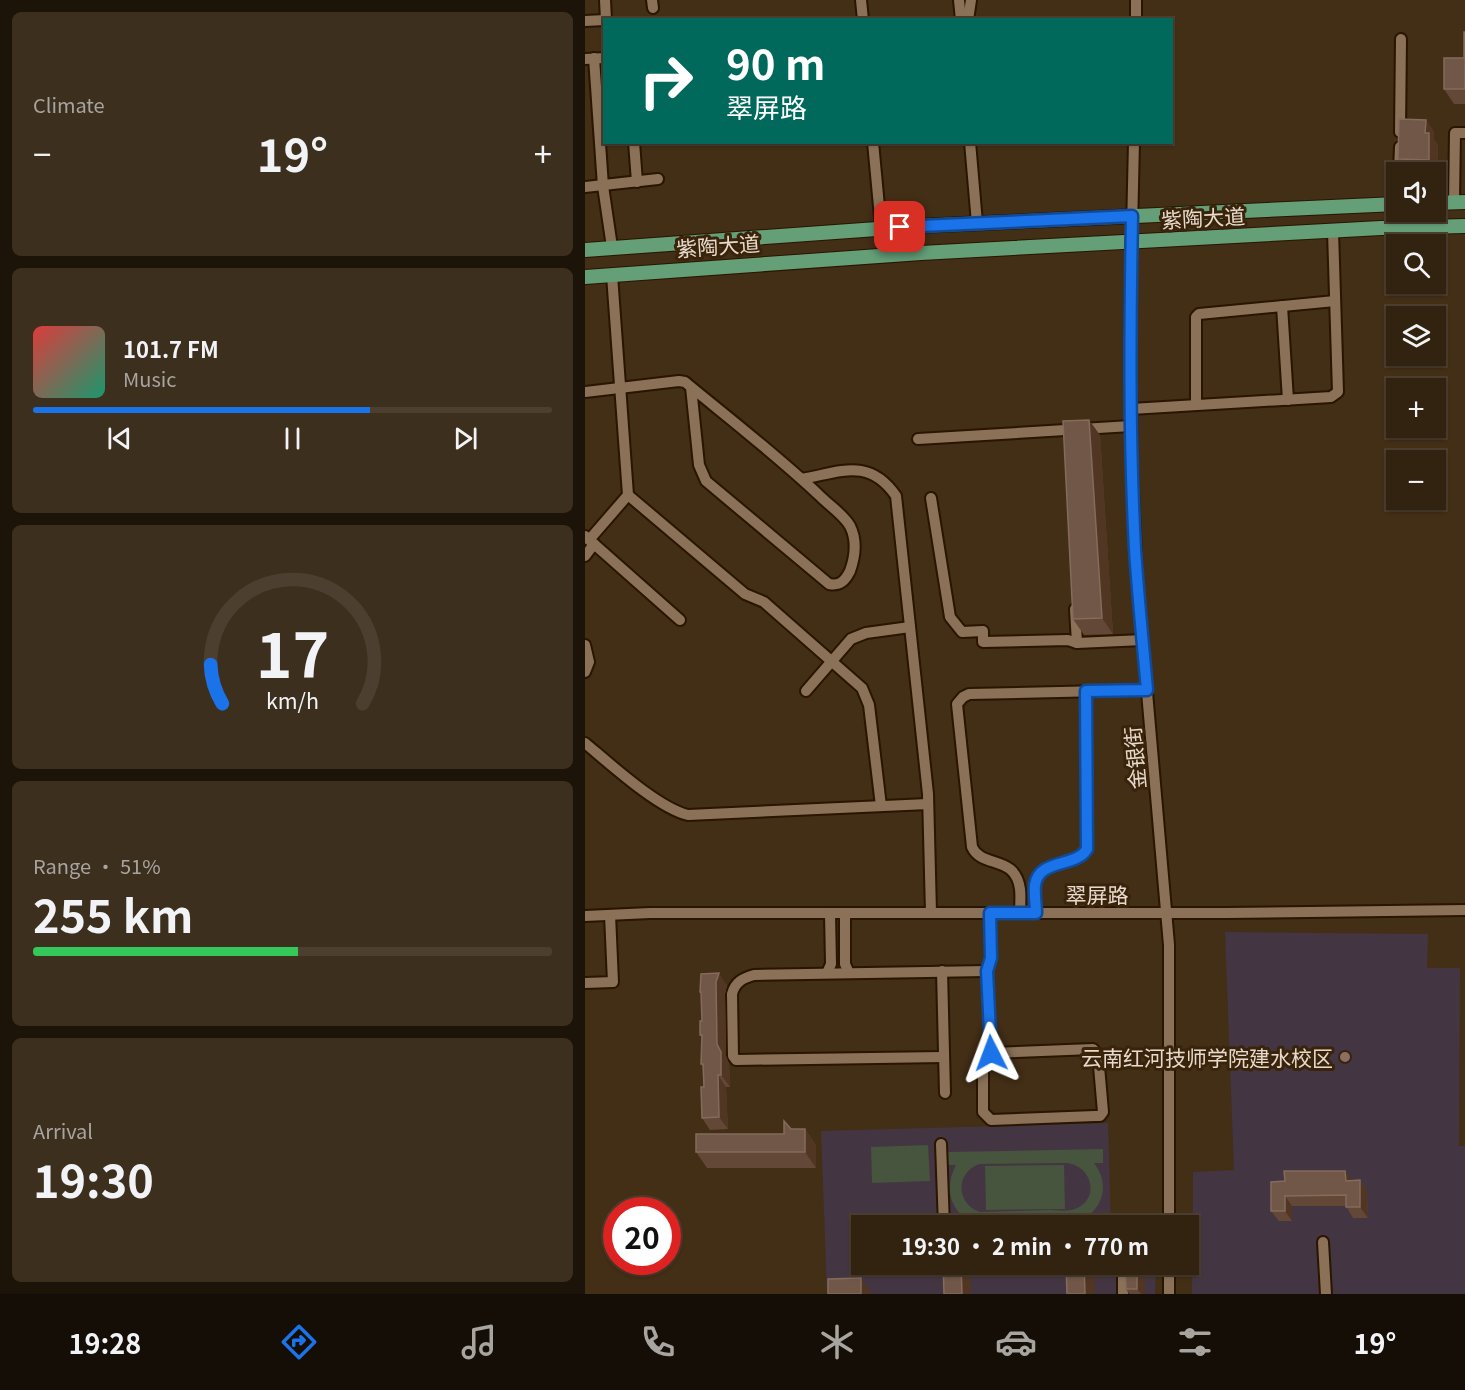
<!DOCTYPE html>
<meta charset="utf-8">
<style>
:root{--surface:#322210;--page:#3d2f1e;--text:#f1f3f6;--muted:#a8a49f;--line:#4d3f30;--accent:#1a73e8}
body{margin:0;font-family:Georgia,"Noto Sans SC",serif;background:var(--page);color:var(--text);height:100vh;display:flex;flex-direction:column;font-size:22px;white-space:nowrap}
*{box-sizing:border-box;margin:0}
p{font-size:20px;color:var(--muted)}
.icon{flex:none;width:33px;height:33px;fill:none;stroke:currentColor;stroke-width:2;stroke-linecap:round;stroke-linejoin:round}
.map{position:relative;flex:1;overflow:hidden}
.drawer{display:flex;flex-direction:column;gap:12px;padding:12px;background:#1c1309;width:585px}
.drawer>*{flex:none}
.hud{position:absolute;left:18px;top:18px;width:570px;height:126px;border-radius:0px;box-shadow:0 2px 4px #0004,0 0 0 2px var(--line);background:#00695c;color:#fff;overflow:hidden}
.buttons{position:absolute;left:801px;top:162px;display:grid;gap:12px}
.buttons a{display:grid;place-items:center;width:60px;height:60px;border-radius:0px;background:var(--surface);box-shadow:0 2px 4px #0004,0 0 0 2px var(--line);font-size:30px}
.speed{position:absolute;left:18px;top:1197px;display:flex;gap:12px;font-size:30px;font-weight:700;text-align:center}
.speed>*{display:grid;place-content:center;width:78px;height:78px;border-radius:50%;background:var(--surface);box-shadow:0 2px 4px #0004,0 0 0 2px var(--line);line-height:1}
.speed .limit{border:9px solid #d22;background:#fff;color:#111}
.pin{position:absolute;display:grid;place-items:center;width:51px;height:51px;color:#fff;margin:-26px;border-radius:12px;box-shadow:0 3px 9px #0006}
.me{position:absolute;width:66px;margin:-33px;rotate:357deg;stroke-linejoin:round;filter:drop-shadow(0 0 4px #0008)}
.turn{display:flex;align-items:center;gap:21px;height:126px;padding:0 24px;font-size:27px}
.turn .icon{width:78px;height:78px;stroke-width:2.5}
.turn b{display:block;font-size:42px;line-height:51px}
.big{font-size:45px;font-weight:700;line-height:1.1}
.drawer .tile{flex:1;display:flex;flex-direction:column;justify-content:center;gap:9px;min-width:0;padding:0 21px;border-radius:9px;background:var(--page)}
.drawer .dial{align-items:center;gap:0}
.dial svg{height:156px;overflow:visible;fill:none;stroke:var(--line);stroke-width:7;stroke-linecap:round;text-anchor:middle}
.dial text{fill:var(--text);stroke:none}
.song{display:flex;align-items:center;gap:18px}
.cover{width:72px;height:72px;border-radius:9px;background:linear-gradient(135deg,hsl(0 70% 55%),hsl(160 70% 35%))}
.played{height:6px;border-radius:3px;background:linear-gradient(90deg,var(--accent) 65%,var(--line) 65%)}
.keys{display:flex;justify-content:space-around;direction:ltr}
.heat{display:flex;justify-content:space-between;align-items:center;font-size:33px;direction:ltr}
.charge{height:9px;border-radius:4px;background:linear-gradient(90deg,#34c759 51%,var(--line) 0)}
.trip{position:absolute;left:266px;top:1215px;width:348px;height:60px;border-radius:0px;background:var(--surface);box-shadow:0 2px 4px #0004,0 0 0 2px var(--line);font-weight:700;line-height:60px;text-align:center}
.tabs{display:flex;height:96px;justify-content:space-around;align-items:center;background:#140e06;color:var(--muted)}
.tabs .icon{width:42px;height:42px}
.tabs .active{color:var(--accent)}
.tabs b{font-size:27px;color:var(--text)}
main{display:flex;flex:1;min-height:0}
.map>svg:first-child{display:block}
</style>
<main>
<section class="drawer">
<div class="tile"><p>Climate</p>
<div class="heat"><a>−</a><b class="big">19°</b><a>+</a></div>
</div>
<div class="tile">
<div class="song"><i class="cover"></i><div><b>101.7 FM</b><p>Music</p></div></div>
<div class="played"></div>
<div class="keys"><svg class="icon" aria-label="previous" viewBox="0 0 24 24"><path d="M18 5L8 12l10 7zM5 5v14"/></svg><svg class="icon" aria-label="pause" viewBox="0 0 24 24"><path d="M8 5v14M16 5v14"/></svg><svg class="icon" aria-label="next" viewBox="0 0 24 24"><path d="M6 5l10 7-10 7zM19 5v14"/></svg></div>
</div>
<div class="tile dial"><svg viewBox="0 0 100 80">
<path d="M14 69A42 42 0 1 1 86 69"/>
<path d="M14 69A42 42 0 0 1 8 49" stroke="#1a73e8"/>
<text x="50" y="56" font-size="32" font-weight="700">17</text>
<text x="50" y="72" font-size="11">km/h</text>
</svg></div>
<div class="tile"><p>Range · 51%</p><b class="big">255 km</b><div class="charge"></div></div>
<div class="tile"><p>Arrival</p><b class="big">19:30</b></div>
</section>
<div class="map">
<svg width="880" height="1294" viewBox="0 0 880 1294">
<rect width="100%" height="100%" fill="#432e16"/>
<!-- education -->
<g fill="#443542">
<path d="M 640,932 L 843,934 L 842,968 L 875,968 L 874,1146 L 880,1146 L 880,1294 L 607,1294 L 608,1172 L 649,1170 Z"/>
<path d="M 523,1123 L 526,1225 L 572,1225 L 276,1226 L 276,1264 L 571,1265 L 570,1294 L 242,1294 L 236,1131 Z"/>
</g>
<!-- green -->
<g fill="#47543e" fill-rule="evenodd">
<path d="M 343,1145 L 345,1181 L 287,1183 L 286,1147 Z"/>
<path d="M 518,1149 L 518,1163 L 509,1163 C 528,1187 515,1219 484,1223 L 391,1224 C 366,1214 358,1189 371,1165 L 362,1165 L 362,1152 ZM 481,1163 C 507,1165 516,1199 490,1209 C 482,1212 471,1210 462,1210 C 440,1211 418,1211 395,1212 C 371,1204 370,1173 394,1164 Z"/>
<path d="M 479,1165 L 480,1209 L 401,1210 L 400,1166 Z"/>
</g>
<g fill="none" stroke-linecap="round" stroke-linejoin="round">
<defs>
<g id="minor">
<path d="M 20,0 L 21,20"/>
<path d="M 67,0 L 68,8"/>
<path d="M 276,0 L 278,20"/>
<path d="M 374,0 L 376,20"/>
<path d="M 383,20 L 386,0"/>
<path d="M 551,20 L 551,0"/>
<path d="M 0,21 L 20,20"/>
<path d="M 9,58 L 18,186 L 27,247"/>
<path d="M 0,59 L 20,58"/>
<path d="M 815,132 L 816,39"/>
<path d="M 49,142 L 52,182"/>
<path d="M 288,142 L 296,228"/>
<path d="M 385,142 L 392,223"/>
<path d="M 549,142 L 545,316 L 547,469 L 552,577 L 584,945 L 584,1226"/>
<path d="M 814,172 L 815,147"/>
<path d="M 0,187 L 73,179"/>
<path d="M 869,202 L 870,133 L 880,133"/>
<path d="M 697,306 L 703,400"/>
<path d="M 0,392 L 94,381 L 100,382 L 106,387 C 150,423 195,458 236,497 C 245,506 259,515 265,526 C 272,540 270,557 265,571 C 260,581 255,586 244,584 L 121,481 L 114,465 L 106,387"/>
<path d="M 611,405 L 611,317 L 614,314 L 750,301"/>
<path d="M 546,409 L 746,397 L 753,392 L 748,231"/>
<path d="M 333,439 L 546,426"/>
<path d="M 217,479 C 256,472 284,457 311,496 L 343,794 L 346,913"/>
<path d="M 43,495 L 160,594 L 179,602 L 277,688 L 284,705 L 296,806"/>
<path d="M 346,498 L 365,617 L 377,632 L 398,631 L 398,642 L 483,640 L 492,643 L 558,640"/>
<path d="M 0,536 L 95,620"/>
<path d="M 4,540 L 43,495 L 27,275"/>
<path d="M 0,556 L 9,544"/>
<path d="M 490,609 L 492,643"/>
<path d="M 0,645 L 4,662 L 0,672"/>
<path d="M 221,691 L 266,639 L 281,633 L 325,627"/>
<path d="M 0,743 C 24,763 73,808 103,815 L 343,804"/>
<path d="M 260,913 L 260,964 L 264,973"/>
<path d="M 405,913 L 406,958 L 402,971 L 406,1053 L 398,1067 L 398,1112 L 406,1120 L 510,1116 L 515,1116 L 518,1112 L 513,1055 L 508,1049 L 406,1053"/>
<path d="M 435,913 C 435,905 436,897 435,889 C 430,854 397,869 387,847 L 372,704 L 378,697 L 384,694 L 562,690"/>
<path d="M 451,913 C 451,904 449,894 450,885 C 454,858 491,868 502,849 L 501,691"/>
<path d="M 0,916 L 65,913 L 641,913 L 880,910"/>
<path d="M 357,971 L 360,1093"/>
<path d="M 242,973 L 246,964 L 245,913"/>
<path d="M 0,983 L 28,982 L 25,915"/>
<path d="M 359,1057 L 151,1060 L 148,1056 L 147,994 C 150,982 158,978 169,975 L 402,971"/>
<path d="M 356,1144 L 359,1226"/>
<path d="M 738,1242 L 741,1294"/>
<path d="M 538,1264 L 538,1294"/>
<path d="M 584,1294 L 584,1264"/>
</g>
<g id="major">
<path d="M 850,203 L 880,202"/>
<path d="M 0,250 L 334,226 L 812,204"/>
<path d="M 0,277 L 336,253 L 796,228 L 880,226"/>
</g>
</defs>
<!-- minor casing -->
<use href="#minor" stroke="#291500" stroke-width="14"/>
<!-- major casing -->
<use href="#major" stroke="#291500" stroke-width="16"/>
<!-- minor -->
<use href="#minor" stroke="#8a7158" stroke-width="10"/>
<!-- major -->
<use href="#major" stroke="#649f78" stroke-width="14"/>
</g>
<!-- wall -->
<g fill="#634737">
<path d="M 880,32 L 880,104 L 869,104 L 859,89 L 879,58 Z"/>
<path d="M 841,120 L 849,132 L 849,140 L 853,145 L 852,172 L 822,171 L 813,159 Z"/>
<path d="M 515,435 L 528,634 L 499,635 L 488,619 Z"/>
<path d="M 142,985 L 140,994 L 141,1056 L 144,1064 L 145,1087 L 141,1087 L 143,1129 L 125,1130 L 117,1118 L 119,1087 L 118,1067 L 116,1064 L 117,1038 L 115,1035 L 117,1021 L 117,995 L 115,992 Z"/>
<path d="M 206,1129 L 220,1129 L 231,1145 L 231,1168 L 122,1168 L 111,1152 L 199,1134 Z"/>
<path d="M 760,1171 L 767,1180 L 775,1180 L 782,1191 L 783,1218 L 768,1218 L 761,1206 L 707,1206 L 707,1221 L 694,1221 L 686,1211 L 700,1181 Z"/>
<path d="M 560,1264 L 560,1294 L 544,1294 L 541,1289 Z"/>
</g>
<!-- shaded-wall -->
<g fill="#503623">
<path d="M 841,120 L 849,132 L 849,140 L 853,145 L 852,172 L 844,160 L 840,133 Z"/>
<path d="M 504,420 L 515,435 L 528,634 L 517,618 Z"/>
<path d="M 134,973 L 142,985 L 140,994 L 141,1056 L 144,1064 L 145,1087 L 136,1075 L 132,1044 L 131,982 Z"/>
<path d="M 133,1075 L 141,1087 L 143,1129 L 134,1117 Z"/>
<path d="M 220,1129 L 231,1145 L 231,1168 L 220,1152 Z"/>
<path d="M 760,1171 L 768,1181 L 761,1181 Z"/>
<path d="M 775,1180 L 782,1191 L 783,1218 L 775,1207 Z"/>
<path d="M 700,1196 L 707,1206 L 707,1221 L 700,1211 Z"/>
<path d="M 550,1217 L 557,1226 L 551,1226 Z"/>
<path d="M 376,1264 L 385,1264 L 386,1294 L 377,1294 Z"/>
<path d="M 499,1264 L 509,1264 L 510,1294 L 500,1294 Z"/>
<path d="M 552,1264 L 560,1264 L 560,1294 L 556,1294 L 552,1289 Z"/>
<path d="M 276,1278 L 287,1294 L 276,1294 Z"/>
</g>
<!-- building -->
<g fill="#715747" stroke="#846b5c" stroke-width="1.5">
<path d="M 879,32 L 880,32 L 880,89 L 859,89 L 859,58 L 879,58 Z"/>
<path d="M 814,119 L 841,120 L 840,133 L 844,133 L 844,160 L 813,159 Z"/>
<path d="M 504,420 L 517,618 L 488,619 L 478,421 Z"/>
<path d="M 134,973 L 131,982 L 132,1044 L 136,1052 L 136,1075 L 133,1075 L 134,1117 L 117,1118 L 116,1087 L 119,1087 L 118,1064 L 116,1064 L 117,1035 L 115,1035 L 115,1021 L 117,1021 L 116,992 L 115,992 L 116,974 Z"/>
<path d="M 199,1121 L 206,1129 L 220,1129 L 220,1152 L 111,1152 L 111,1134 L 199,1134 Z"/>
<path d="M 699,1171 L 760,1171 L 761,1181 L 775,1180 L 775,1207 L 761,1207 L 761,1195 L 700,1196 L 700,1211 L 686,1211 L 686,1182 L 700,1181 Z"/>
<path d="M 539,1217 L 550,1217 L 551,1226 L 539,1226 Z"/>
<path d="M 358,1264 L 376,1264 L 377,1294 L 359,1294 Z"/>
<path d="M 481,1264 L 499,1264 L 500,1294 L 482,1294 Z"/>
<path d="M 540,1264 L 552,1264 L 552,1289 L 541,1289 Z"/>
<path d="M 276,1278 L 276,1294 L 243,1294 L 243,1279 Z"/>
</g>
<g fill="none" stroke-linecap="round" stroke-linejoin="round">
<defs>
<path id="route" d="M 315,227 L 547,216 C 545,327 544,438 550,549 C 553,596 558,643 562,690 L 501,691 L 502,849 C 491,868 454,858 450,885 C 449,894 451,904 451,913 L 405,913 L 406,958 L 402,971 L 406,1053"/>
</defs>
<!-- route casing -->
<use href="#route" stroke="#114b97" stroke-width="15"/>
<!-- route -->
<use href="#route" stroke="#1a73e8" stroke-width="10"/>
</g>
<!-- markers -->
<circle fill="#8d6e63" stroke="#39240b" stroke-width="2" cx="760" cy="1057" r="6"/>
<g text-anchor="middle" dominant-baseline="central" stroke-width="6" stroke-linejoin="round" paint-order="stroke">
<!-- street labels -->
<g font-size="21" fill="#e7d9cb" stroke="#39240b">
<text transform="translate(618 217) rotate(-3)">紫陶大道</text>
<text transform="translate(133 245) rotate(-4)">紫陶大道</text>
<text transform="translate(549 758) rotate(-95)">金银街</text>
<text x="512" y="894">翠屏路</text>
</g>
<!-- poi labels -->
<g font-size="21" fill="#e7d9cb" stroke="#39240b" text-anchor="end">
<text x="748" y="1057">云南红河技师学院建水校区</text>
</g>
</g>
</svg>
<div class="buttons">
<a><svg class="icon" aria-label="sound" viewBox="0 0 24 24"><path d="M4 9h4l5-4v14l-5-4H4zM17 9q2 3 0 6"/></svg></a>
<a><svg class="icon" aria-label="search" viewBox="0 0 24 24"><circle cx="10" cy="10" r="6"/><path d="M15 15l6 6"/></svg></a>
<a><svg class="icon" aria-label="layers" viewBox="0 0 24 24"><path d="M12 4l9 5-9 5-9-5zM3 14l9 5 9-5"/></svg></a>
<a>+</a>
<a>−</a>
</div>
<div class="speed"><div class="limit">20</div></div>
<div class="pin" style="left:315px;top:227px;background:#d93025"><svg class="icon" aria-label="arrive" viewBox="0 0 24 24"><path d="M6 21V4h12l-3 4 3 4H6"/></svg></div>
<svg class="me" style="left:406px;top:1053px" viewBox="-20 -20 40 40"><path d="M0-17L14 15 0 8-14 15z" fill="#1a73e8" stroke="#fff" stroke-width="4"/></svg>
<div class="trip">19:30 · 2 min · 770 m</div>
<div class="hud">
<div class="turn"><svg class="icon" aria-label="right" viewBox="0 0 24 24"><path d="M7 20v-9h11M14 6l5 5-5 5"/></svg><div><b>90 m</b>翠屏路</div></div>
</div>
</div>
</main>
<nav class="tabs">
<b>19:28</b>
<svg class="icon active" aria-label="directions" viewBox="0 0 24 24"><path d="M12 3l9 9-9 9-9-9zM9 14v-3h6M13 9l2 2-2 2"/></svg>
<svg class="icon" aria-label="music" viewBox="0 0 24 24"><path d="M9 18V5l10-2v13"/><circle cx="6" cy="18" r="3"/><circle cx="16" cy="16" r="3"/></svg>
<svg class="icon" aria-label="phone" viewBox="0 0 24 24"><path d="M5 4h4l2 5-3 2q2 4 5 5l2-3 5 2v4C11 20 4 13 5 4z"/></svg>
<svg class="icon" aria-label="climate" viewBox="0 0 24 24"><path d="M12 3v18M4 7l16 10M4 17L20 7"/></svg>
<svg class="icon" aria-label="car" viewBox="0 0 24 24"><path d="M5 17H2v-5l4-1 3-4h7l3 4 3 1v5h-3M9 17h6M6 11h13"/><circle cx="7" cy="17" r="2"/><circle cx="17" cy="17" r="2"/></svg>
<svg class="icon" aria-label="filters" viewBox="0 0 24 24"><path d="M4 7h16M4 17h16"/><circle cx="9" cy="7" r="2"/><circle cx="15" cy="17" r="2"/></svg>
<b>19°</b>
</nav>
